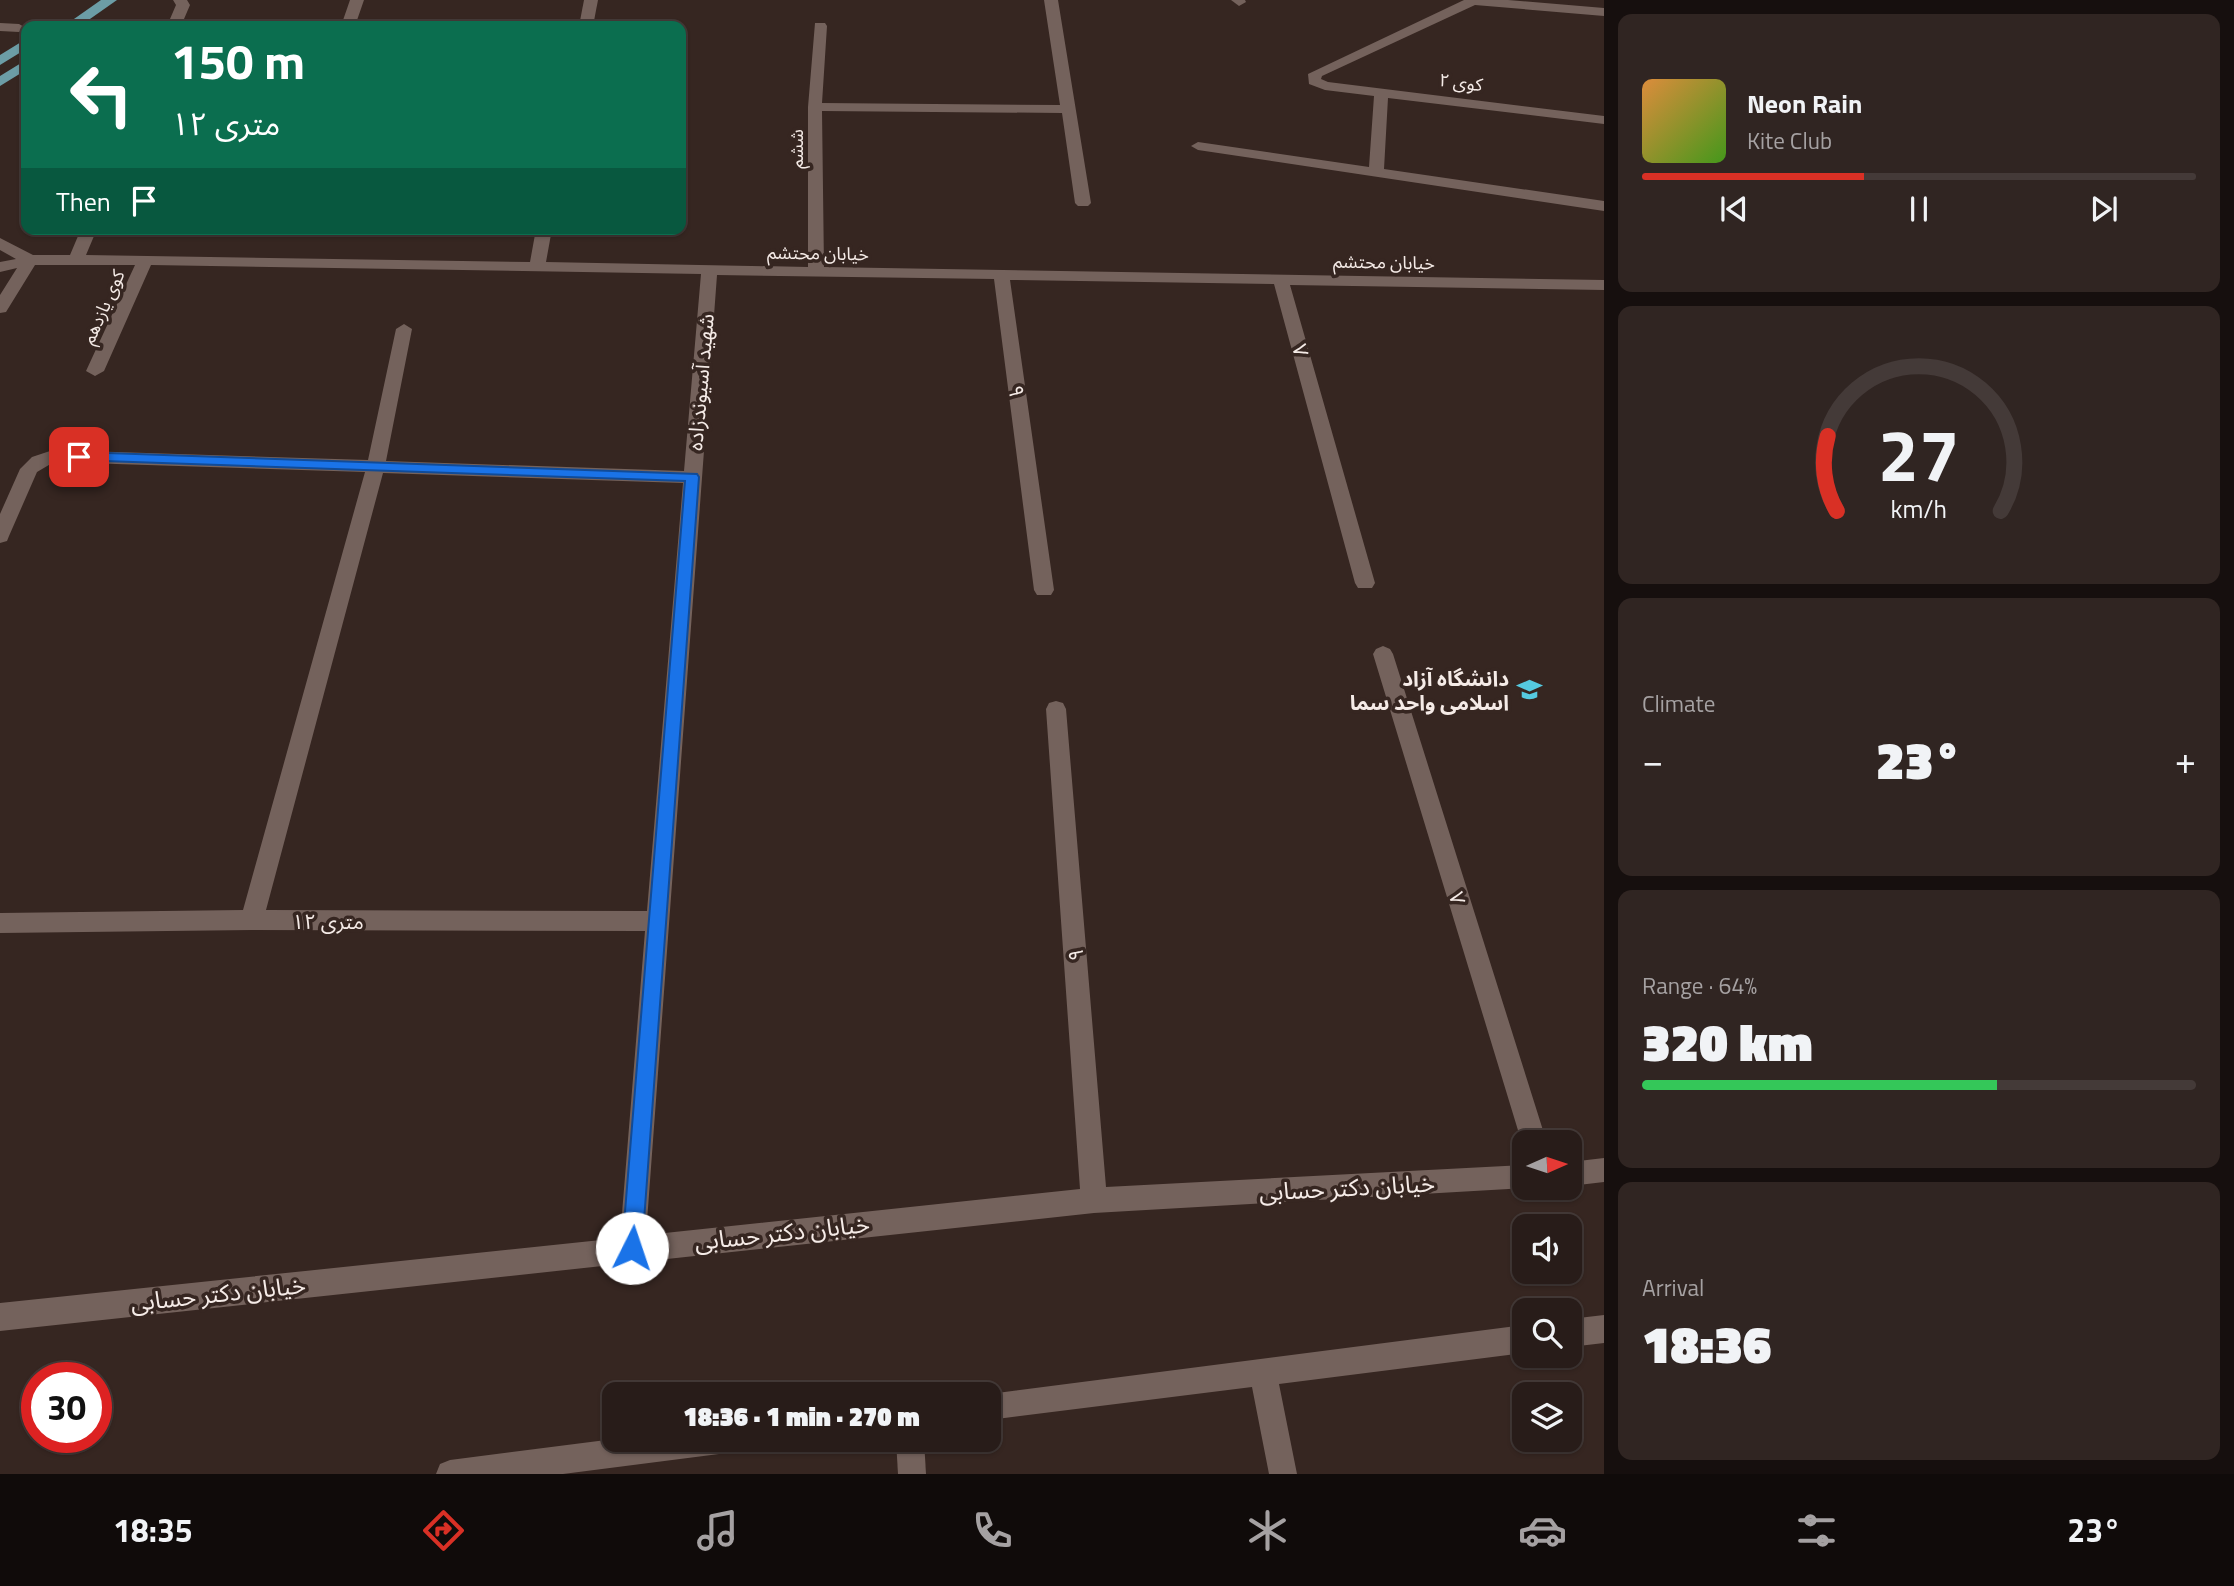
<!DOCTYPE html>
<meta charset="utf-8">
<style>
:root{--surface:#281c19;--page:#302522;--text:#f1f3f6;--muted:#a5a1a2;--line:#443a38;--accent:#d93025}
body{margin:0;font-family:"Titillium Web","Noto Sans Arabic",sans-serif;background:var(--page);color:var(--text);height:100vh;display:flex;flex-direction:column;font-size:26px;white-space:nowrap}
*{box-sizing:border-box;margin:0}
p{font-size:23px;color:var(--muted)}
.icon{flex:none;width:38px;height:38px;fill:none;stroke:currentColor;stroke-width:2;stroke-linecap:round;stroke-linejoin:round}
.map{position:relative;flex:1;overflow:hidden}
.sheet{display:flex;flex-direction:column;gap:14px;padding:14px;background:#160f0e;width:630px}
.sheet>*{flex:none}
.banner{position:absolute;left:21px;top:21px;width:665px;height:214px;border-radius:14px;box-shadow:0 2px 5px #0004,0 0 0 2px var(--line);background:#0b6e4f;color:#fff;overflow:hidden}
.needle{width:46px;rotate:87deg}
.tools{position:absolute;left:1512px;top:1130px;display:grid;gap:14px}
.tools a{display:grid;place-items:center;width:70px;height:70px;border-radius:14px;background:var(--surface);box-shadow:0 2px 5px #0004,0 0 0 2px var(--line);font-size:35px}
.speed{position:absolute;left:21px;top:1362px;display:flex;gap:14px;font-size:35px;font-weight:700;text-align:center}
.speed>*{display:grid;place-content:center;width:91px;height:91px;border-radius:50%;background:var(--surface);box-shadow:0 2px 5px #0004,0 0 0 2px var(--line);line-height:1}
.speed .limit{border:10px solid #d22;background:#fff;color:#111}
.pin{position:absolute;display:grid;place-items:center;width:60px;height:60px;color:#fff;margin:-30px;border-radius:14px;box-shadow:0 4px 10px #0006}
.me{position:absolute;width:77px;margin:-38px;rotate:4deg;stroke-linejoin:round;filter:drop-shadow(0 0 5px #0008)}
.turn{display:flex;align-items:center;gap:24px;height:147px;padding:0 35px;font-size:32px}
.turn .icon{width:91px;height:91px;stroke-width:2.5}
.turn b{display:block;font-size:49px;line-height:60px}
.then{display:flex;align-items:center;height:66px;padding:0 35px;background:#0003;gap:14px;font-size:26px}
.big{font-size:52px;font-weight:800;line-height:1.1}
.sheet .card{flex:1;display:flex;flex-direction:column;justify-content:center;gap:10px;min-width:0;padding:0 24px;border-radius:14px;background:var(--page)}
.sheet .dial{align-items:center;gap:0}
.dial svg{height:182px;overflow:visible;fill:none;stroke:var(--line);stroke-width:7;stroke-linecap:round;text-anchor:middle}
.dial text{fill:var(--text);stroke:none}
.song{display:flex;align-items:center;gap:21px}
.cover{width:84px;height:84px;border-radius:10px;background:linear-gradient(135deg,hsl(30 70% 55%),hsl(100 70% 35%))}
.played{height:7px;border-radius:4px;background:linear-gradient(90deg,var(--accent) 40%,var(--line) 40%)}
.keys{display:flex;justify-content:space-around;direction:ltr}
.heat{display:flex;justify-content:space-between;align-items:center;font-size:38px;direction:ltr}
.charge{height:10px;border-radius:5px;background:linear-gradient(90deg,#34c759 64%,var(--line) 0)}
.trip{position:absolute;left:602px;top:1382px;width:399px;height:70px;border-radius:14px;background:var(--surface);box-shadow:0 2px 5px #0004,0 0 0 2px var(--line);font-weight:800;line-height:70px;text-align:center}
.tabs{display:flex;height:112px;justify-content:space-around;align-items:center;background:#100b0a;color:var(--muted)}
.tabs .icon{width:49px;height:49px}
.tabs .on{color:var(--accent)}
.tabs b{font-size:32px;color:var(--text)}
main{display:flex;flex:1;min-height:0}
.map>svg:first-child{display:block}
</style>
<main>
<div class="map">
<svg width="1604" height="1474" viewBox="0 0 1604 1474">
<rect width="100%" height="100%" fill="#362621"/>
<g fill="none" stroke-linecap="round" stroke-linejoin="round">
<!-- minor -->
<g fill="#74625c" fill-rule="evenodd">
<path d="M 173,0 L 187,0 L 190,5 L 181,26 L 167,26 L 176,5 Z"/>
<path d="M 350,0 L 364,0 L 355,26 L 341,26 Z"/>
<path d="M 584,0 L 598,0 L 593,26 L 579,26 Z"/>
<path d="M 1044,0 L 1058,0 L 1091,203 L 1088,206 L 1078,206 L 1075,203 L 1062,113 L 822,111 L 824,267 L 1604,280 L 1604,290 L 1290,285 L 1375,583 L 1372,588 L 1358,588 L 1355,583 L 1274,284 L 1010,280 L 1054,590 L 1051,595 L 1037,595 L 1034,590 L 994,279 L 717,275 L 646,1235 L 1080,1189 L 1046,709 L 1049,703 L 1056,701 L 1063,703 L 1066,709 L 1106,1187 L 1524,1165 L 1524,1188 L 1527,1188 L 1094,1213 L 0,1331 L 0,1303 L 620,1238 L 645,931 L 252,930 L 0,933 L 0,913 L 243,910 L 365,472 L 54,462 L 37,472 L 9,536 L 7,541 L 0,543 L 0,514 L 20,469 L 32,457 L 53,450 L 368,460 L 396,329 L 404,324 L 412,329 L 386,461 L 684,471 L 701,274 L 151,265 L 104,371 L 95,376 L 86,371 L 135,265 L 35,265 L 6,312 L 0,313 L 0,295 L 17,268 L 0,272 L 0,262 L 16,259 L 0,250 L 0,238 L 33,255 L 70,255 L 81,229 L 97,229 L 86,255 L 530,262 L 536,229 L 552,229 L 546,262 L 808,267 L 808,107 L 815,23 L 825,23 L 827,26 L 822,103 L 1060,105 ZM 383,473 L 683,483 L 647,911 L 266,910 Z"/>
<path d="M 1231,0 L 1245,0 L 1246,2 L 1239,6 Z"/>
<path d="M 1464,0 L 1508,0 L 1604,8 L 1604,16 L 1475,5 L 1322,76 L 1321,79 L 1328,82 L 1604,116 L 1604,124 L 1388,98 L 1384,169 L 1604,201 L 1604,211 L 1198,150 L 1191,146 L 1198,142 L 1369,167 L 1374,96 L 1325,90 L 1309,84 L 1308,74 Z"/>
<path d="M 0,23 L 19,24 L 26,28 L 19,32 L 0,31 Z"/>
<path d="M 1383,646 L 1390,649 L 1393,654 L 1547,1143 L 1524,1143 L 1524,1150 L 1373,654 L 1376,649 Z"/>
<path d="M 1604,1158 L 1604,1182 L 1570,1186 L 1570,1162 Z"/>
<path d="M 1604,1315 L 1604,1343 L 1570,1347 L 1570,1319 Z"/>
<path d="M 1524,1325 L 1524,1353 L 1279,1384 L 1297,1474 L 1269,1474 L 1252,1387 L 989,1420 L 989,1395 L 982,1395 Z"/>
<path d="M 614,1439 L 733,1440 L 729,1450 L 719,1454 L 563,1474 L 436,1474 L 440,1464 L 450,1460 Z"/>
<path d="M 896,1440 L 924,1440 L 926,1474 L 898,1474 Z"/>
</g>
<!-- major -->
<g fill="#6c9da6" fill-rule="evenodd">
<path d="M 101,0 L 117,0 L 80,26 L 64,26 Z"/>
<path d="M 26,39 L 26,49 L 0,65 L 0,55 Z"/>
<path d="M 26,60 L 26,70 L 0,86 L 0,76 Z"/>
</g>
</g>
<!-- route -->
<path fill="#1a73e8" stroke="#114b97" stroke-width="2" d="M 79,452 L 697,474 L 699,477 L 642,1248 L 639,1255 L 632,1258 L 624,1255 L 622,1248 L 685,481 L 75,460 L 73,457 Z"/>
<!-- icons -->
<defs>
<symbol id="university-bare" viewBox="-9 -9 18 18"><path d="M0-5L7-2L0 1L-7-2ZM-4 1L0 2.5L4 1V4Q0 6-4 4Z" fill="#55cae0" stroke="#362621" stroke-width="2.5" paint-order="stroke"/></symbol>
</defs>
<g fill-rule="evenodd">
<use href="#university-bare" x="1512" y="672" width="35" height="35"/>
</g>
<g text-anchor="middle" dominant-baseline="central" stroke-width="7" stroke-linejoin="round" paint-order="stroke">
<!-- far-street labels -->
<g font-size="18" fill="#f5ebe7" stroke="#362621">
<text transform="translate(1461 82) rotate(7)">کوی ۲</text>
<text transform="translate(796 149) rotate(-90)">ششم</text>
<text transform="translate(818 253) rotate(1)">خیابان محتشم</text>
<text transform="translate(1384 262) rotate(1)">خیابان محتشم</text>
<text transform="translate(103 307) rotate(-66)">کوی یازدهم</text>
</g>
<!-- street labels -->
<g font-size="21" fill="#f5ebe7" stroke="#362621">
<text transform="translate(1301 350) rotate(74)">۷</text>
<text transform="translate(700 382) rotate(-85)">شهید آسیوندزاده</text>
<text transform="translate(1017 391) rotate(82)">۹</text>
<text transform="translate(1458 898) rotate(73)">۷</text>
<text x="328" y="921">۱۲ متری</text>
<text transform="translate(1075 955) rotate(-94)">۹</text>
</g>
<!-- poi labels -->
<g font-size="21" font-weight="bold" fill="#f5ebe7" stroke="#362621" text-anchor="end">
<text x="1509" y="678">دانشگاه آزاد<tspan x="1509" dy="24">اسلامی واحد سما</tspan></text>
</g>
<!-- near-street labels -->
<g font-size="24" fill="#f5ebe7" stroke="#362621">
<text transform="translate(1347 1187) rotate(-3)">خیابان دکتر حسابی</text>
<text transform="translate(782 1232) rotate(-6)">خیابان دکتر حسابی</text>
<text transform="translate(218 1293) rotate(-6)">خیابان دکتر حسابی</text>
</g>
</g>
</svg>
<div class="tools">
<a><svg class="needle" viewBox="-14 -14 28 28"><path d="M0-13l5 13h-10z" fill="#e53935"/><path d="M0 13l5-13h-10z" fill="#a5a1a2"/></svg></a>
<a><svg class="icon" aria-label="sound" viewBox="0 0 24 24"><path d="M4 9h4l5-4v14l-5-4H4zM17 9q2 3 0 6"/></svg></a>
<a><svg class="icon" aria-label="search" viewBox="0 0 24 24"><circle cx="10" cy="10" r="6"/><path d="M15 15l6 6"/></svg></a>
<a><svg class="icon" aria-label="layers" viewBox="0 0 24 24"><path d="M12 4l9 5-9 5-9-5zM3 14l9 5 9-5"/></svg></a>
</div>
<div class="speed"><div class="limit">30</div></div>
<div class="pin" style="left:79px;top:457px;background:#d93025"><svg class="icon" aria-label="arrive" viewBox="0 0 24 24"><path d="M6 21V4h12l-3 4 3 4H6"/></svg></div>
<svg class="me" style="left:632px;top:1248px" viewBox="-20 -20 40 40"><circle r="19" fill="#fff"/><path d="M0-13L10 11 0 6-10 11z" fill="#1a73e8"/></svg>
<div class="trip">18:36 · 1 min · 270 m</div>
<div class="banner">
<div class="turn"><svg class="icon" aria-label="left" viewBox="0 0 24 24"><path d="M17 20v-9H6M10 6l-5 5 5 5"/></svg><div><b>150 m</b>۱۲ متری</div></div>
<div class="then">Then<svg class="icon" aria-label="arrive" viewBox="0 0 24 24"><path d="M6 21V4h12l-3 4 3 4H6"/></svg></div>
</div>
</div>
<section class="sheet">
<div class="card">
<div class="song"><i class="cover"></i><div><b>Neon Rain</b><p>Kite Club</p></div></div>
<div class="played"></div>
<div class="keys"><svg class="icon" aria-label="previous" viewBox="0 0 24 24"><path d="M18 5L8 12l10 7zM5 5v14"/></svg><svg class="icon" aria-label="pause" viewBox="0 0 24 24"><path d="M8 5v14M16 5v14"/></svg><svg class="icon" aria-label="next" viewBox="0 0 24 24"><path d="M6 5l10 7-10 7zM19 5v14"/></svg></div>
</div>
<div class="card dial"><svg viewBox="0 0 100 80">
<path d="M14 69A42 42 0 1 1 86 69"/>
<path d="M14 69A42 42 0 0 1 10 36" stroke="#d93025"/>
<text x="50" y="56" font-size="32" font-weight="700">27</text>
<text x="50" y="72" font-size="11">km/h</text>
</svg></div>
<div class="card"><p>Climate</p>
<div class="heat"><a>−</a><b class="big">23°</b><a>+</a></div>
</div>
<div class="card"><p>Range · 64%</p><b class="big">320 km</b><div class="charge"></div></div>
<div class="card"><p>Arrival</p><b class="big">18:36</b></div>
</section>
</main>
<nav class="tabs">
<b>18:35</b>
<svg class="icon on" aria-label="directions" viewBox="0 0 24 24"><path d="M12 3l9 9-9 9-9-9zM9 14v-3h6M13 9l2 2-2 2"/></svg>
<svg class="icon" aria-label="music" viewBox="0 0 24 24"><path d="M9 18V5l10-2v13"/><circle cx="6" cy="18" r="3"/><circle cx="16" cy="16" r="3"/></svg>
<svg class="icon" aria-label="phone" viewBox="0 0 24 24"><path d="M5 4h4l2 5-3 2q2 4 5 5l2-3 5 2v4C11 20 4 13 5 4z"/></svg>
<svg class="icon" aria-label="climate" viewBox="0 0 24 24"><path d="M12 3v18M4 7l16 10M4 17L20 7"/></svg>
<svg class="icon" aria-label="car" viewBox="0 0 24 24"><path d="M5 17H2v-5l4-1 3-4h7l3 4 3 1v5h-3M9 17h6M6 11h13"/><circle cx="7" cy="17" r="2"/><circle cx="17" cy="17" r="2"/></svg>
<svg class="icon" aria-label="filters" viewBox="0 0 24 24"><path d="M4 7h16M4 17h16"/><circle cx="9" cy="7" r="2"/><circle cx="15" cy="17" r="2"/></svg>
<b>23°</b>
</nav>
